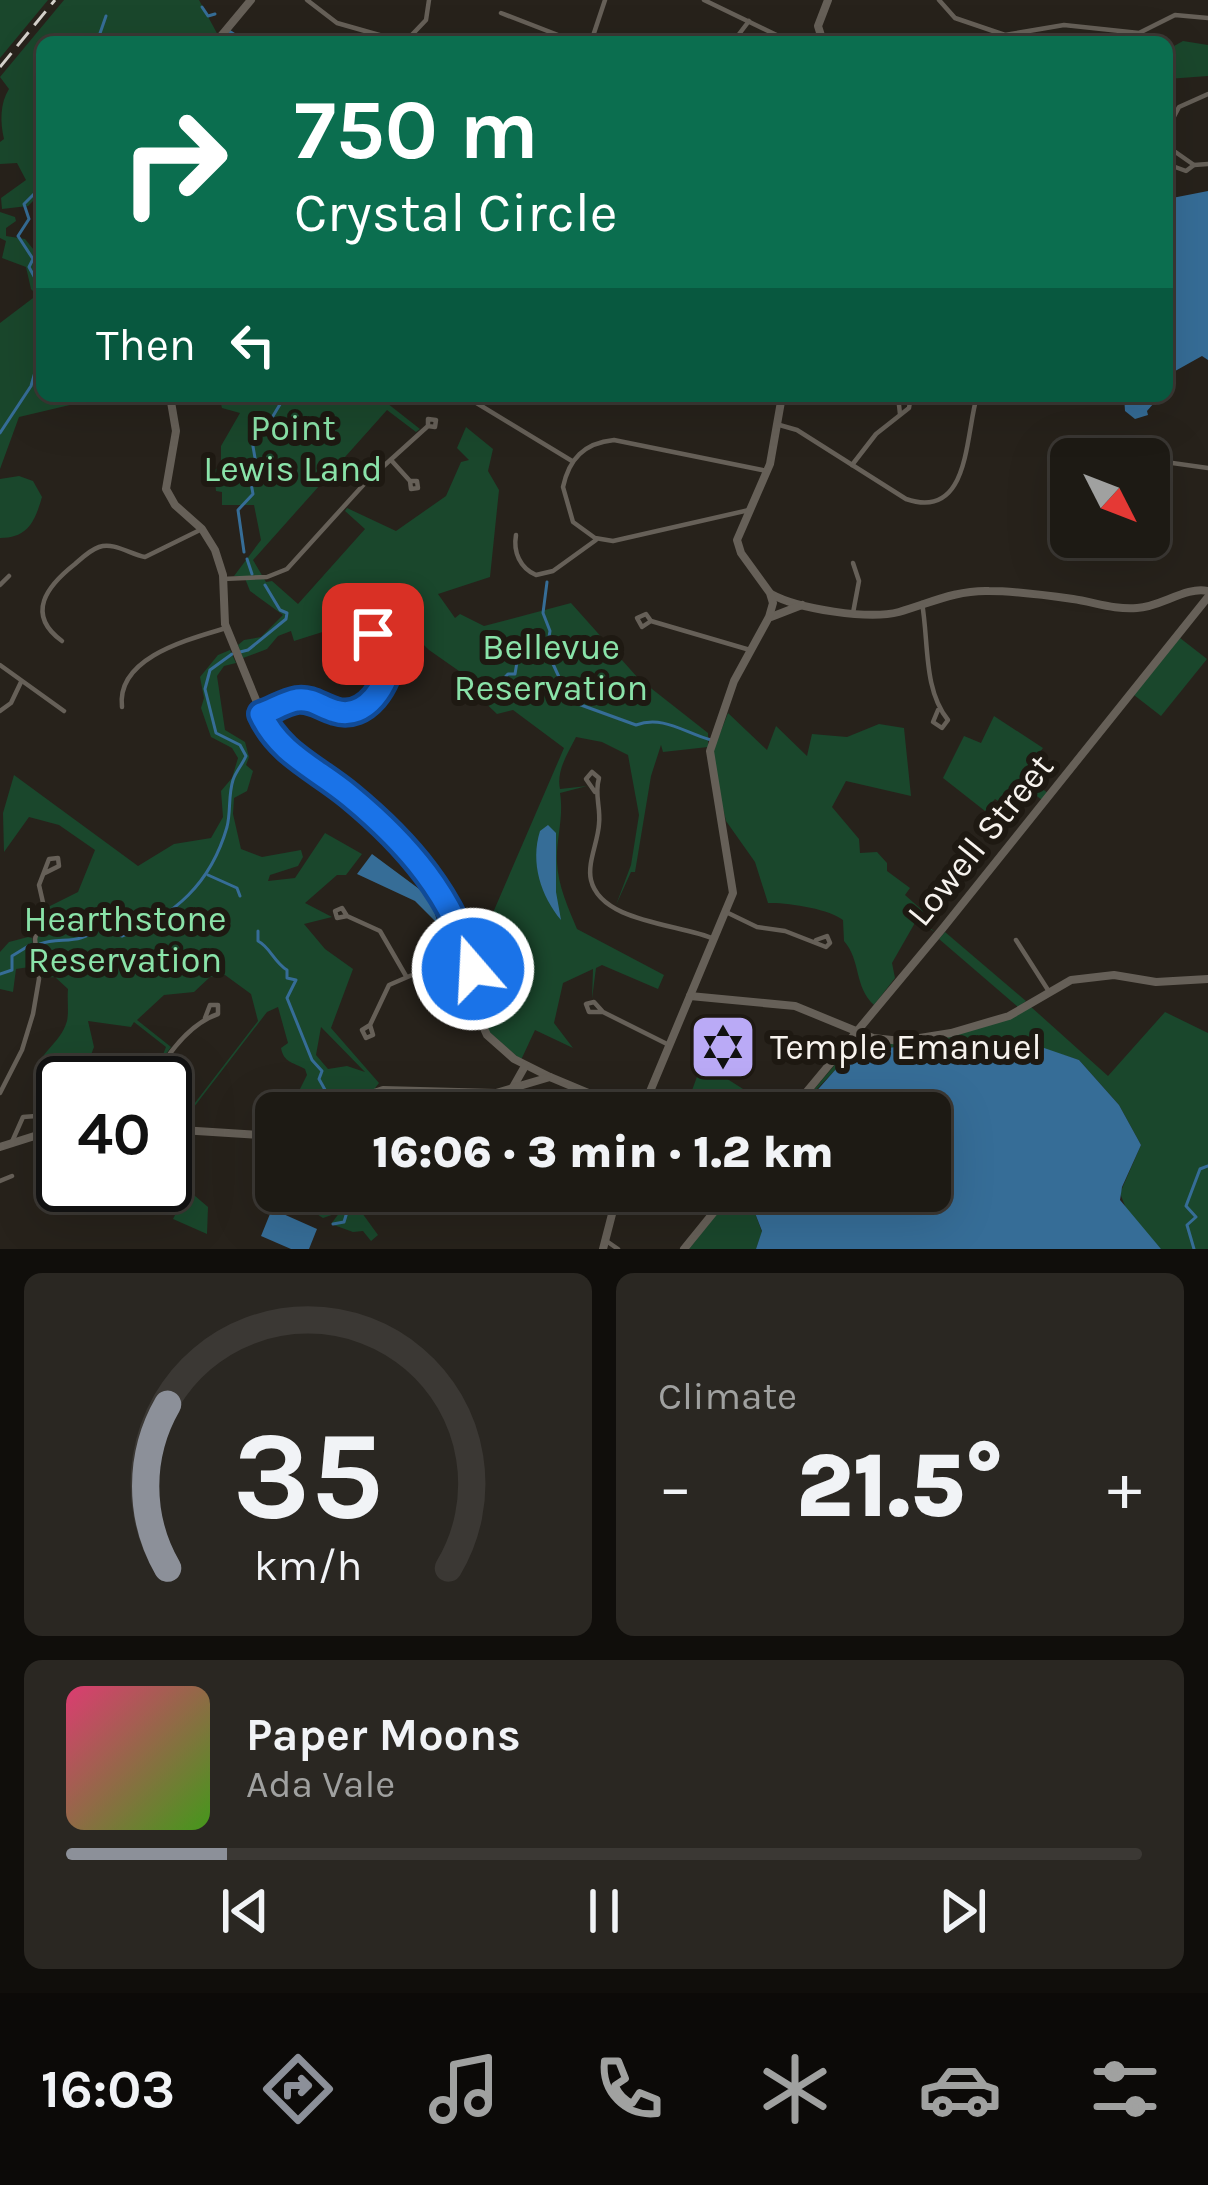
<!DOCTYPE html>
<meta charset="utf-8">
<style>
:root{--surface:#1d1a14;--page:#2a2722;--text:#f1f3f6;--muted:#a0a1a0;--line:#3b3834;--accent:#8c9099}
body{margin:0;font-family:Karla,sans-serif;background:var(--page);color:var(--text);height:100vh;display:flex;flex-direction:column;font-size:45px;white-space:nowrap}
*{box-sizing:border-box;margin:0}
p{font-size:39px;color:var(--muted)}
.icon{flex:none;width:66px;height:66px;fill:none;stroke:currentColor;stroke-width:2;stroke-linecap:round;stroke-linejoin:round}
.map{position:relative;height:1249px;overflow:hidden}
.drawer{display:flex;flex-direction:column;gap:24px;padding:24px;background:#100e0b;flex:1}
.drawer>*{flex:none}
.banner{position:absolute;left:36px;top:36px;width:1137px;height:366px;border-radius:18px;box-shadow:0 12px 48px #0002,0 0 0 3px var(--line);background:#0b6e4f;color:#fff;overflow:hidden}
.needle{width:78px;rotate:132deg}
.controls{position:absolute;left:1050px;top:438px;display:grid;gap:24px}
.controls a{display:grid;place-items:center;width:120px;height:120px;border-radius:18px;background:var(--surface);box-shadow:0 12px 48px #0002,0 0 0 3px var(--line);font-size:60px}
.speed{position:absolute;left:36px;top:1056px;display:flex;gap:24px;font-size:60px;font-weight:700;text-align:center}
.speed>*{display:grid;place-content:center;width:156px;height:156px;border-radius:50%;background:var(--surface);box-shadow:0 12px 48px #0002,0 0 0 3px var(--line);line-height:1}
.speed .limit{border:6px solid #111;border-radius:18px;background:#fff;color:#111}
.pin{position:absolute;display:grid;place-items:center;width:102px;height:102px;color:#fff;margin:-51px;border-radius:24px;box-shadow:0 6px 18px #0006}
.me{position:absolute;width:132px;margin:-66px;rotate:341deg;stroke-linejoin:round;filter:drop-shadow(0 0 9px #0008)}
.turn{display:flex;align-items:center;gap:42px;height:252px;padding:0 60px;font-size:54px}
.turn .icon{width:156px;height:156px;stroke-width:2.5}
.turn b{display:block;font-size:84px;line-height:102px}
.then{display:flex;align-items:center;height:114px;padding:0 60px;background:#0003;gap:24px;font-size:45px}
.big{font-size:90px;font-weight:800;line-height:1.1}
.drawer .widget{flex:1;display:flex;flex-direction:column;justify-content:center;gap:18px;min-width:0;padding:0 42px;border-radius:18px;background:var(--page)}
.drawer .dial{align-items:center;gap:0}
.dial svg{height:312px;overflow:visible;fill:none;stroke:var(--line);stroke-width:7;stroke-linecap:round;text-anchor:middle}
.dial text{fill:var(--text);stroke:none}
.song{display:flex;align-items:center;gap:36px}
.cover{width:144px;height:144px;border-radius:18px;background:linear-gradient(135deg,hsl(340 70% 55%),hsl(100 70% 35%))}
.played{height:12px;border-radius:6px;background:linear-gradient(90deg,var(--accent) 15%,var(--line) 15%)}
.keys{display:flex;justify-content:space-around;direction:ltr}
.heat{display:flex;justify-content:space-between;align-items:center;font-size:66px;direction:ltr}
.drawer .tiles{flex:1;display:grid;gap:24px;grid-template-columns:1fr 1fr}
.widget:last-child{grid-column:span 2}
.trip{position:absolute;left:255px;top:1092px;width:696px;height:120px;border-radius:18px;background:var(--surface);box-shadow:0 12px 48px #0002,0 0 0 3px var(--line);font-weight:800;line-height:120px;text-align:center}
.dock{display:flex;height:192px;justify-content:space-around;align-items:center;background:#0c0a08;color:var(--muted)}
.dock .icon{width:84px;height:84px}
.dock .on{color:var(--accent)}
.dock b{font-size:54px;color:var(--text)}
.map>svg:first-child{display:block}
</style>
<div class="map">
<svg width="1208" height="1249" viewBox="0 0 1208 1249">
<rect width="100%" height="100%" fill="#27221b"/>
<!-- green -->
<g fill="#1a472c" fill-rule="evenodd">
<path d="M 0,0 L 48,0 L 0,58 Z"/>
<path d="M 64,0 L 199,0 L 219,37 L 216,42 L 42,42 L 42,211 L 35,199 L 28,206 L 2,209 L 1,198 L 26,180 L 17,163 L 0,164 L 0,142 L 4,139 C 0,122 0,103 9,89 L 0,77 Z"/>
<path d="M 1183,41 L 1208,45 L 1208,76 L 1167,79 L 1167,50 Z"/>
<path d="M 0,212 L 15,217 L 16,221 L 6,228 L 6,236 L 25,239 L 42,260 L 42,396 L 108,396 L 19,417 L 0,469 L 0,323 L 37,295 L 31,289 L 26,267 L 2,258 L 6,241 L 0,238 Z"/>
<path d="M 219,396 L 378,396 L 420,429 L 416,432 L 387,410 L 253,560 L 266,582 L 272,581 L 298,604 L 365,529 L 345,511 L 347,508 L 396,531 L 446,496 L 461,462 L 469,460 L 457,448 L 466,427 L 493,449 L 488,471 L 499,490 L 490,577 L 438,594 L 455,618 L 460,614 L 484,626 L 571,603 L 638,678 L 708,733 L 708,747 L 663,752 L 661,745 L 651,776 L 635,872 L 631,872 L 616,905 L 631,865 L 639,815 L 628,755 L 602,742 L 576,737 C 568,753 556,771 560,789 L 587,786 L 560,793 C 564,818 556,838 557,862 C 558,886 568,907 577,929 L 664,975 L 658,989 L 602,965 L 596,968 L 592,999 L 593,969 L 563,983 L 554,1023 L 573,1048 L 535,1030 L 521,1060 L 486,1029 L 473,959 L 564,748 L 513,710 L 497,714 L 476,694 L 479,685 L 429,650 L 389,611 L 294,641 L 291,631 L 278,636 L 267,649 L 243,658 L 238,645 L 244,640 L 261,637 L 283,615 L 250,591 L 244,576 L 234,576 L 261,540 L 254,505 L 222,505 L 222,492 L 216,491 L 214,470 L 221,466 L 221,446 L 240,413 L 222,408 Z"/>
<path d="M 19,476 L 33,481 L 42,497 C 35,521 28,538 0,538 L 0,479 Z"/>
<path d="M 1180,638 L 1207,659 L 1161,716 L 1134,695 Z"/>
<path d="M 230,650 L 236,663 L 224,666 L 217,676 L 225,730 L 245,742 L 249,757 L 246,765 L 253,771 L 247,791 L 234,798 L 233,814 L 241,849 L 262,857 L 301,850 L 303,857 L 298,866 L 270,875 L 268,881 L 295,878 L 325,833 L 362,854 L 346,875 L 337,875 L 305,903 L 332,917 L 304,924 L 325,949 L 353,969 L 331,1028 L 379,1083 L 359,1109 L 362,1100 L 348,1099 L 343,1093 L 328,1111 L 298,1093 L 307,1075 L 305,1069 C 293,1062 284,1063 281,1048 L 288,1043 L 278,1007 L 267,1012 L 184,1120 L 181,1130 L 181,1121 L 258,1021 L 251,994 L 225,975 L 210,977 L 194,992 L 164,995 L 137,1020 L 171,1047 L 160,1062 L 166,1047 L 134,1022 L 131,1027 L 88,1021 L 94,1047 L 83,1076 L 63,1083 L 46,1074 L 37,1078 L 34,1076 C 38,1052 60,1045 67,1021 C 69,1012 67,999 68,989 L 55,977 L 42,978 L 36,941 L 48,907 L 78,892 L 95,850 L 59,825 L 29,817 L 4,852 L 3,813 L 14,775 L 138,866 L 174,844 L 211,838 L 223,817 L 221,791 L 232,778 L 238,758 L 232,748 L 211,737 L 201,708 L 204,698 L 200,677 L 218,655 ZM 321,1027 L 365,1072 L 347,1066 L 328,1069 L 316,1055 Z"/>
<path d="M 728,713 L 767,750 L 776,726 L 807,756 L 812,734 L 847,737 L 879,724 L 904,728 L 911,796 L 846,781 L 832,807 L 859,839 L 860,853 L 877,852 L 887,863 L 887,871 L 910,888 L 905,895 L 923,911 L 925,924 L 935,932 L 916,921 L 892,963 L 895,978 L 874,1005 C 854,987 861,960 844,941 L 843,920 C 830,909 786,902 768,903 L 755,862 L 726,821 L 714,771 L 713,751 Z"/>
<path d="M 994,716 L 1043,748 L 1022,775 L 1048,793 L 1042,800 L 1017,781 L 1000,802 L 995,799 L 985,811 L 943,778 L 964,736 L 981,743 Z"/>
<path d="M 945,932 L 1026,1001 L 1018,1007 L 939,939 Z"/>
<path d="M 28,937 L 32,938 L 36,966 L 16,969 L 13,992 L 0,989 L 0,952 L 9,942 Z"/>
<path d="M 1030,1006 L 1108,1076 L 1165,1012 L 1208,1033 L 1208,1249 L 1161,1249 L 1128,1214 L 1120,1193 L 1141,1145 L 1119,1105 L 1079,1060 L 1012,1039 L 950,1040 L 872,1050 L 836,1069 L 794,1113 L 856,1040 C 925,1046 966,1032 1030,1006 Z"/>
<path d="M 702,1063 L 765,1103 L 786,1110 L 723,1113 L 695,1094 L 689,1107 L 664,1104 L 657,1113 L 645,1113 L 650,1099 L 687,1104 Z"/>
<path d="M 405,1097 L 440,1104 L 438,1112 L 418,1109 L 418,1113 L 379,1113 L 374,1110 L 375,1103 Z"/>
<path d="M 188,1190 L 208,1207 L 207,1234 L 173,1219 Z"/>
<path d="M 288,1191 L 353,1191 L 357,1206 L 378,1235 L 371,1241 L 363,1231 L 353,1232 L 331,1224 L 340,1212 L 323,1218 L 309,1209 L 309,1196 L 305,1194 L 292,1205 L 286,1201 Z"/>
<path d="M 735,1191 L 761,1191 L 755,1213 L 762,1232 L 756,1249 L 689,1249 Z"/>
</g>
<!-- water -->
<g fill="#366d97">
<path d="M 1208,191 L 1208,360 L 1202,356 L 1168,375 L 1174,384 L 1167,388 L 1167,199 Z"/>
<path d="M 1124,396 L 1160,396 L 1147,411 L 1148,415 L 1135,419 L 1125,411 Z"/>
<path d="M 548,825 L 556,833 L 556,892 L 561,920 C 541,896 530,863 540,831 Z"/>
<path d="M 372,854 L 430,897 L 438,924 L 415,901 L 357,874 Z"/>
<path d="M 1018,1039 L 1079,1060 L 1119,1105 L 1141,1145 L 1122,1187 L 1120,1200 L 1161,1249 L 756,1249 L 762,1231 L 755,1213 L 761,1191 L 930,1191 L 930,1113 L 797,1113 L 836,1069 L 872,1050 L 950,1040 Z"/>
<path d="M 272,1209 L 317,1229 L 309,1249 L 291,1249 L 261,1236 Z"/>
</g>
<g fill="none" stroke-linecap="round" stroke-linejoin="round">
<!-- stream -->
<g stroke="#366d97" stroke-width="3">
<path d="M 202,7 L 208,16 L 215,14"/>
<path d="M 229,31 L 246,42"/>
<path d="M 97,42 L 106,16"/>
<path d="M 42,186 L 24,204 L 29,219 L 18,236 L 33,259 L 29,267 L 36,280 L 42,280"/>
<path d="M 0,433 L 31,386 L 42,348"/>
<path d="M 244,552 L 238,510 L 253,494 L 251,483 L 258,475 L 251,435 L 267,426 L 285,396"/>
<path d="M 247,559 L 252,574"/>
<path d="M 547,582 L 543,613 L 550,631 L 548,643 L 556,646 L 553,664 L 570,701 L 636,725 C 663,715 685,733 711,740"/>
<path d="M 240,652 L 248,650 L 286,619 L 287,613 L 280,610 L 265,585"/>
<path d="M 495,688 L 508,674 L 515,674 L 517,662 L 547,644"/>
<path d="M 208,875 L 237,888 L 240,896"/>
<path d="M 258,931 L 258,941 C 270,947 274,962 287,970 L 287,978 L 296,980 L 287,998 L 312,1060 L 322,1071 L 319,1079 L 329,1097 L 324,1113"/>
<path d="M 40,944 C 60,936 81,947 99,926 L 122,936 C 175,916 211,883 227,827 C 231,811 228,796 233,780 C 236,771 242,765 246,756 L 240,745 L 216,733 L 205,689 L 210,670 L 232,654"/>
<path d="M 0,974 L 12,970 L 12,956 L 30,945"/>
<path d="M 333,1191 L 336,1203 L 347,1212 L 344,1222 L 333,1224"/>
<path d="M 1194,1249 L 1187,1225 L 1196,1217 L 1186,1206 L 1200,1169 L 1208,1166"/>
</g>
<!-- street -->
<g stroke="#666058" stroke-width="4.5">
<path d="M 307,0 L 337,23 L 404,42"/>
<path d="M 704,0 L 791,42"/>
<path d="M 939,0 L 955,18 L 1005,35 L 1064,25 L 1139,33 L 1175,15 L 1208,18"/>
<path d="M 501,13 L 576,42"/>
<path d="M 405,42 L 426,20 L 429,0"/>
<path d="M 591,42 L 605,0"/>
<path d="M 733,42 L 749,21"/>
<path d="M 1167,164 L 1186,171 L 1194,165 L 1208,164"/>
<path d="M 1194,165 L 1174,151 L 1169,126 L 1179,107 L 1208,94"/>
<path d="M 465,396 L 572,461"/>
<path d="M 898,396 L 900,414"/>
<path d="M 776,424 L 797,430 L 906,499 C 970,521 965,436 977,396"/>
<path d="M 1144,459 L 1208,468"/>
<path d="M 391,460 L 410,481 L 411,489 L 418,488 L 417,481 L 410,481"/>
<path d="M 852,465 L 876,434 L 909,408 L 911,396"/>
<path d="M 749,510 L 613,541 L 595,538 L 573,522 L 563,487 C 569,459 584,443 614,440 L 767,471"/>
<path d="M 516,535 C 513,552 520,568 536,575 L 553,571 L 596,540"/>
<path d="M 223,579 L 267,577 L 287,569 L 366,482 L 428,426 L 435,427 L 436,420 L 428,419 L 428,426"/>
<path d="M 0,585 L 9,576"/>
<path d="M 922,603 C 929,642 923,689 948,720 L 942,728 L 933,722 L 938,710"/>
<path d="M 853,613 L 859,581 L 853,563"/>
<path d="M 651,621 L 642,627 L 637,618 L 646,614 L 651,621 L 750,650"/>
<path d="M 364,636 L 361,642 L 355,639 L 359,633 C 374,642 383,627 396,653"/>
<path d="M 62,641 C 25,614 47,586 75,564 C 82,558 90,550 99,547 C 114,542 130,554 145,557 L 202,529"/>
<path d="M 0,665 L 64,711"/>
<path d="M 122,707 C 116,657 190,639 226,628"/>
<path d="M 0,711 L 11,703 L 21,682"/>
<path d="M 261,714 C 273,710 285,702 298,700 C 330,696 336,726 372,701 C 385,691 389,674 402,663 L 400,654 L 392,656 L 390,673"/>
<path d="M 595,792 L 586,779 L 592,772 L 599,778 C 594,795 601,807 599,824 C 598,842 587,863 591,880 C 601,923 681,924 714,939"/>
<path d="M 726,912 L 757,927 L 785,931 L 826,947 L 830,943 L 827,936 L 816,940"/>
<path d="M 347,916 L 337,918 L 335,911 L 342,908 L 347,916 L 380,931 L 406,976"/>
<path d="M 1016,940 L 1048,990"/>
<path d="M 603,1012 L 589,1012 L 586,1004 L 594,1002 L 603,1012 L 669,1045"/>
<path d="M 370,1025 L 373,1035 L 366,1038 L 362,1030 L 370,1025 L 389,985 L 433,966 L 452,948 L 462,944"/>
<path d="M 151,1083 C 166,1056 188,1024 218,1014 L 218,1005 L 210,1005 L 205,1018"/>
<path d="M 0,1093 L 22,1050 L 33,1014 L 39,979 L 35,939 L 44,907 L 39,885 L 49,859 L 58,858 L 59,866 L 45,873"/>
<path d="M 11,1144 L 23,1117 L 63,1114"/>
<path d="M 0,1181 L 12,1176"/>
<path d="M 565,1191 L 628,1206 L 644,1202 L 651,1206 L 655,1199 L 649,1195 L 644,1202"/>
<path d="M 605,1240 L 618,1249"/>
</g>
<!-- secondary -->
<g stroke="#666058" stroke-width="8">
<path d="M 216,42 L 251,0"/>
<path d="M 823,42 L 818,26 L 828,0"/>
<path d="M 170,396 L 176,431 L 166,489 L 175,505 L 202,529 L 215,550 L 223,575 L 225,624 L 265,722 L 294,756 L 368,813 L 433,881 L 447,900 L 464,936 L 480,1020 L 487,1035 L 514,1059 L 550,1077"/>
<path d="M 771,594 C 798,609 869,620 899,612 C 930,603 956,590 989,591 C 1017,591 1045,595 1073,599 C 1094,602 1115,610 1137,608 C 1161,607 1186,586 1208,591"/>
<path d="M 771,617 L 802,605"/>
<path d="M 690,996 L 795,1006 L 873,1038 L 901,1041 L 951,1033 L 1009,1016 L 1071,980 L 1114,975 L 1156,982 L 1208,979"/>
<path d="M 512,1089 L 525,1066"/>
<path d="M 359,1113 L 374,1093 L 383,1090 L 496,1093 L 550,1077 L 636,1113"/>
<path d="M 641,1113 L 733,893 L 710,751 L 734,681 L 769,617 L 773,603 L 770,593 L 741,553 L 737,540 L 770,464 L 782,396"/>
<path d="M 789,1113 L 943,928 L 1208,597"/>
<path d="M 165,1129 L 276,1136"/>
<path d="M 0,1147 L 63,1127"/>
<path d="M 603,1249 L 618,1191"/>
<path d="M 684,1249 L 731,1191"/>
</g>
<!-- rail -->
<path stroke="#d5d1cb" stroke-width="3" stroke-dasharray="18 9" stroke-linecap="butt" d="M 0,67 L 55,0"/>
</g>
<g fill="none" stroke-linecap="round" stroke-linejoin="round">
<defs>
<path id="route" d="M 373,634 L 388,640 L 396,653 L 391,658 C 389,683 366,721 335,711 C 321,707 312,698 297,700 C 285,702 273,710 261,714 C 279,754 318,769 350,796 C 407,843 454,897 473,969"/>
</defs>
<!-- route casing -->
<use href="#route" stroke="#114b97" stroke-width="30"/>
<!-- route -->
<use href="#route" stroke="#1a73e8" stroke-width="21"/>
</g>
<!-- icons -->
<defs>
<symbol id="synagogue-square" viewBox="-11 -11 22 22"><rect x="-9" y="-9" width="18" height="18" rx="4" fill="#baaaf6" stroke="#1e1912"/><path d="M0-6.5L5.6 3.2H-5.6ZM0 6.5L5.6-3.2H-5.6Z" fill="#111"/></symbol>
</defs>
<g fill-rule="evenodd">
<use href="#synagogue-square" x="685" y="1009" width="76" height="76"/>
</g>
<g text-anchor="middle" dominant-baseline="central" stroke-width="12" stroke-linejoin="round" paint-order="stroke">
<!-- park labels -->
<g font-size="36" fill="#8ae3a9" stroke="#1e1912">
<text x="293" y="428">Point<tspan x="293" dy="41">Lewis Land</tspan></text>
<text x="551" y="647">Bellevue<tspan x="551" dy="41">Reservation</tspan></text>
<text x="125" y="919">Hearthstone<tspan x="125" dy="41">Reservation</tspan></text>
</g>
<!-- street labels -->
<g font-size="36" fill="#f7f3ee" stroke="#1e1912">
<text transform="translate(980 840) rotate(-51)">Lowell Street</text>
</g>
<!-- poi labels -->
<g font-size="36" fill="#f7f3ee" stroke="#1e1912" text-anchor="start">
<text x="770" y="1047">Temple Emanuel</text>
</g>
</g>
</svg>
<div class="controls">
<a><svg class="needle" viewBox="-14 -14 28 28"><path d="M0-13l5 13h-10z" fill="#e53935"/><path d="M0 13l5-13h-10z" fill="#a0a1a0"/></svg></a>
</div>
<div class="speed"><div class="limit">40</div></div>
<div class="pin" style="left:373px;top:634px;background:#d93025"><svg class="icon" aria-label="arrive" viewBox="0 0 24 24"><path d="M6 21V4h12l-3 4 3 4H6"/></svg></div>
<svg class="me" style="left:473px;top:969px" viewBox="-20 -20 40 40"><circle r="17" fill="#1a73e8" stroke="#fff" stroke-width="3"/><path d="M0-11L8 9 0 5-8 9z" fill="#fff"/></svg>
<div class="trip">16:06 · 3 min · 1.2 km</div>
<div class="banner">
<div class="turn"><svg class="icon" aria-label="right" viewBox="0 0 24 24"><path d="M7 20v-9h11M14 6l5 5-5 5"/></svg><div><b>750 m</b>Crystal Circle</div></div>
<div class="then">Then<svg class="icon" aria-label="left" viewBox="0 0 24 24"><path d="M17 20v-9H6M10 6l-5 5 5 5"/></svg></div>
</div>
</div>
<section class="drawer">
<div class="tiles">
<div class="widget dial"><svg viewBox="0 0 100 80">
<path d="M14 69A42 42 0 1 1 86 69"/>
<path d="M14 69A42 42 0 0 1 14 27" stroke="#8c9099"/>
<text x="50" y="56" font-size="32" font-weight="700">35</text>
<text x="50" y="72" font-size="11">km/h</text>
</svg></div>
<div class="widget"><p>Climate</p>
<div class="heat"><a>−</a><b class="big">21.5°</b><a>+</a></div>
</div>
<div class="widget">
<div class="song"><i class="cover"></i><div><b>Paper Moons</b><p>Ada Vale</p></div></div>
<div class="played"></div>
<div class="keys"><svg class="icon" aria-label="previous" viewBox="0 0 24 24"><path d="M18 5L8 12l10 7zM5 5v14"/></svg><svg class="icon" aria-label="pause" viewBox="0 0 24 24"><path d="M8 5v14M16 5v14"/></svg><svg class="icon" aria-label="next" viewBox="0 0 24 24"><path d="M6 5l10 7-10 7zM19 5v14"/></svg></div>
</div>
</div>
</section>
<nav class="dock">
<b>16:03</b>
<svg class="icon on" aria-label="directions" viewBox="0 0 24 24"><path d="M12 3l9 9-9 9-9-9zM9 14v-3h6M13 9l2 2-2 2"/></svg>
<svg class="icon" aria-label="music" viewBox="0 0 24 24"><path d="M9 18V5l10-2v13"/><circle cx="6" cy="18" r="3"/><circle cx="16" cy="16" r="3"/></svg>
<svg class="icon" aria-label="phone" viewBox="0 0 24 24"><path d="M5 4h4l2 5-3 2q2 4 5 5l2-3 5 2v4C11 20 4 13 5 4z"/></svg>
<svg class="icon" aria-label="climate" viewBox="0 0 24 24"><path d="M12 3v18M4 7l16 10M4 17L20 7"/></svg>
<svg class="icon" aria-label="car" viewBox="0 0 24 24"><path d="M5 17H2v-5l4-1 3-4h7l3 4 3 1v5h-3M9 17h6M6 11h13"/><circle cx="7" cy="17" r="2"/><circle cx="17" cy="17" r="2"/></svg>
<svg class="icon" aria-label="filters" viewBox="0 0 24 24"><path d="M4 7h16M4 17h16"/><circle cx="9" cy="7" r="2"/><circle cx="15" cy="17" r="2"/></svg>
</nav>
